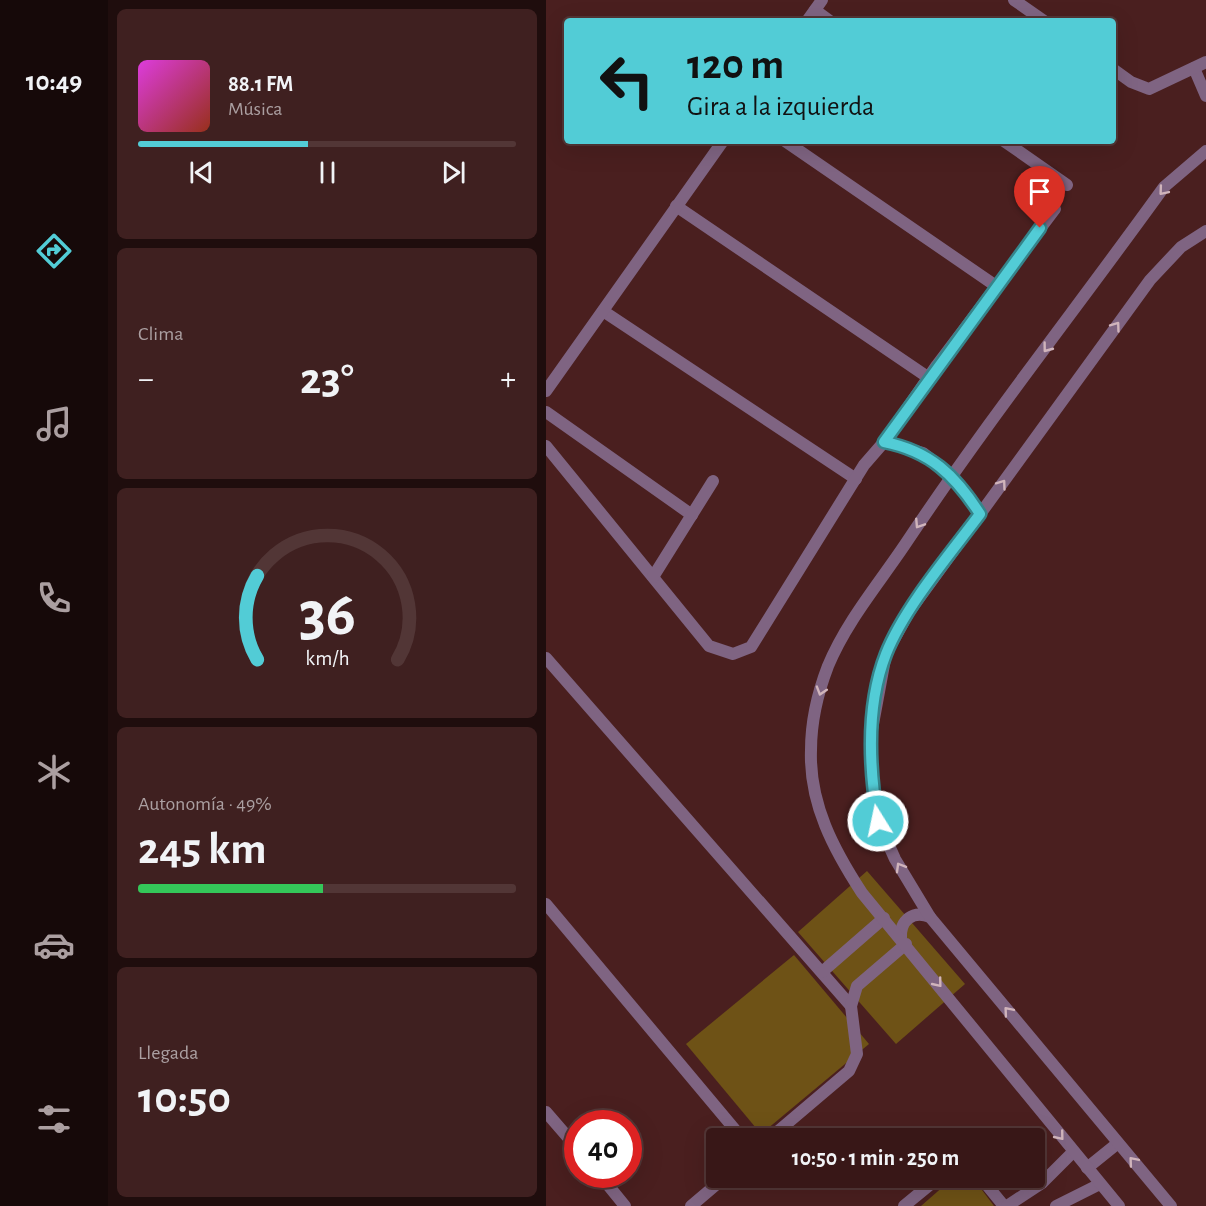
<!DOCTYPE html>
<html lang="es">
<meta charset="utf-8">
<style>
:root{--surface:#381717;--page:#3f2020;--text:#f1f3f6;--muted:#ab9fa1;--line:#523636;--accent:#52ccd6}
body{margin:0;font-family:"Alegreya Sans",sans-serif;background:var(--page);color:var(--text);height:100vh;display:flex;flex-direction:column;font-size:22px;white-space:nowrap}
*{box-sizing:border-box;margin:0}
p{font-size:20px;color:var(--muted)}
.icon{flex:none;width:33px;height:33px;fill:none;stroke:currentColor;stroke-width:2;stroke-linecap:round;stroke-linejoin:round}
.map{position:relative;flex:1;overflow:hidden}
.panel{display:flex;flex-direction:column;gap:9px;padding:9px;background:#1f0d0d;width:438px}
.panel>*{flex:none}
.banner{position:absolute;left:18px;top:18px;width:552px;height:126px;border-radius:6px;box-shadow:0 6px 24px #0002,0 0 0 2px var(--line);background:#52ccd6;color:#111;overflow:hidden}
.speed{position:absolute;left:18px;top:1110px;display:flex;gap:12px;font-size:30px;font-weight:700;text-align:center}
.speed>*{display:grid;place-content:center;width:78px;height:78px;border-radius:50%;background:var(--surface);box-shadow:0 6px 24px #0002,0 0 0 2px var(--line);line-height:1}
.speed .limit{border:9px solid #d22;background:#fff;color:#111}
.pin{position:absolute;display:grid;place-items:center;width:51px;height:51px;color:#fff;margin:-62px -26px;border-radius:50% 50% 50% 0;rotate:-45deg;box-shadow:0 0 6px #0007}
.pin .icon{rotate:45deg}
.me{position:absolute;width:66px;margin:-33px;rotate:350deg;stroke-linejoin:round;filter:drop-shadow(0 0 4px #0008)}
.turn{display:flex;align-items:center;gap:21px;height:126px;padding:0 24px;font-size:27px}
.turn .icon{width:78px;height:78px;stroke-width:2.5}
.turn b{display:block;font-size:42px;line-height:51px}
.big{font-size:45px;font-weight:700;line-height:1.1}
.panel .widget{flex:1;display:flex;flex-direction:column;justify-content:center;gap:9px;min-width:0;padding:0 21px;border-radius:9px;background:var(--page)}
.panel .dial{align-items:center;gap:0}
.dial svg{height:156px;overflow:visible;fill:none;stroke:var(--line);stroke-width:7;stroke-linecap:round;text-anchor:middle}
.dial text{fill:var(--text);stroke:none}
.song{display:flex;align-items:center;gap:18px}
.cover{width:72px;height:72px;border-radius:9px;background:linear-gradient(135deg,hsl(300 70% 55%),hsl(10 70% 35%))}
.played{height:6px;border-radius:3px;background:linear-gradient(90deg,var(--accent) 45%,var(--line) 45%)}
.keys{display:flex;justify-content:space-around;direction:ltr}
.heat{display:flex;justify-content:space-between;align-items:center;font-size:33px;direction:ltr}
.charge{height:9px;border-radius:4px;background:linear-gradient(90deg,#34c759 49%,var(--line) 0)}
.trip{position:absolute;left:160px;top:1128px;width:339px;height:60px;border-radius:6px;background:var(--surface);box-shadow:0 6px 24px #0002,0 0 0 2px var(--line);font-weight:700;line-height:60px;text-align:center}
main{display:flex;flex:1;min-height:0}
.tabs{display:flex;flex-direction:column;width:108px;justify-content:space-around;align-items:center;background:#160909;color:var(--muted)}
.tabs .icon{width:42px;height:42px}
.tabs .current{color:var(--accent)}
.tabs b{font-size:27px;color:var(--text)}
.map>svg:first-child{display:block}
</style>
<main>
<nav class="tabs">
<b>10:49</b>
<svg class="icon current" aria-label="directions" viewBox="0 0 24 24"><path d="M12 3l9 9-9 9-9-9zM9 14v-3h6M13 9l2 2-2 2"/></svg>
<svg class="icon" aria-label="music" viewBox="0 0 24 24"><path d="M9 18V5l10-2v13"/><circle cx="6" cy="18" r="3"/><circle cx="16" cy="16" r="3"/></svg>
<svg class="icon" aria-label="phone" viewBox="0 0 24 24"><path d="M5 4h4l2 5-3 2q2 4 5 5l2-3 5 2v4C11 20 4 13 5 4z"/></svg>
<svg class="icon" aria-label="climate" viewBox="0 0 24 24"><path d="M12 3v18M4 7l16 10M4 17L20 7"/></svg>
<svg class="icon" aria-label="car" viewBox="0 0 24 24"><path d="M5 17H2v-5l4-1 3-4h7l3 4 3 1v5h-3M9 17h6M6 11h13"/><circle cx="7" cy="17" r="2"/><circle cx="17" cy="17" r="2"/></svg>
<svg class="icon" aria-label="filters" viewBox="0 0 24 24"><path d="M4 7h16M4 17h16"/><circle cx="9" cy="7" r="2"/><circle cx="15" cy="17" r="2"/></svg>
</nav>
<section class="panel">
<div class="widget">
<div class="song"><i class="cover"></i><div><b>88.1 FM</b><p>Música</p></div></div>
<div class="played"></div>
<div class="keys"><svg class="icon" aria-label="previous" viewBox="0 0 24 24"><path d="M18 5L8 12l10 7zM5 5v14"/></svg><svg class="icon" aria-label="pause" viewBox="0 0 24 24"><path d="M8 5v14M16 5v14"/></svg><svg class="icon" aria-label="next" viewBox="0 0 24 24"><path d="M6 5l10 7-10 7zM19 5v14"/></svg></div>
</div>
<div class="widget"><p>Clima</p>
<div class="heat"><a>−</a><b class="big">23°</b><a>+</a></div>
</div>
<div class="widget dial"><svg viewBox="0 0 100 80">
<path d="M14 69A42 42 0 1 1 86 69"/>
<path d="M14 69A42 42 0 0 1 14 26" stroke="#52ccd6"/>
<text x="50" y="56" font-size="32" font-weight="700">36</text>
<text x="50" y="72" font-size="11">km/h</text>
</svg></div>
<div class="widget"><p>Autonomía · 49%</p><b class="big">245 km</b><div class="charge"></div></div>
<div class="widget"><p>Llegada</p><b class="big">10:50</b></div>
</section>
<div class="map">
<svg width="660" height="1206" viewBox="0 0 660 1206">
<rect width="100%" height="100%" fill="#4a1f1f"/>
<!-- green -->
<g fill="#6e5216">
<path d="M 321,871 L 419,984 L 350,1044 L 252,932 Z"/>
<path d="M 248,955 L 323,1044 L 215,1134 L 140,1044 Z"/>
<path d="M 407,1178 L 430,1182 L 448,1206 L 375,1206 Z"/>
</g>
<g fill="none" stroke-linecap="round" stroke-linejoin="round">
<!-- minor -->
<g stroke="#7f6482" stroke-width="12">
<path d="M 468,0 L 498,21"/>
<path d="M 269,10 L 284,21"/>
<path d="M 261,21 L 276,0"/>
<path d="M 648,68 L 660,96"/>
<path d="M 567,69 L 585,82 L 603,89 L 660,62"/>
<path d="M 239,141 L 450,286"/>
<path d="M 458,141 L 521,185"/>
<path d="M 130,206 L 383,378"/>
<path d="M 57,311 L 310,479"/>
<path d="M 0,391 L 177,141"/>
<path d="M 0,412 L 146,515"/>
<path d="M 338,442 L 391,365 L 509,209"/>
<path d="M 0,446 L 163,646 L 187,654 L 205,647 L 318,465 L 338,442 L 377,453 L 405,475"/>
<path d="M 107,577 L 167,481"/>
<path d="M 0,658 L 305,1006"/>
<path d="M 0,904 L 196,1138"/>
<path d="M 276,972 L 338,918"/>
<path d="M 0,1112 L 32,1149"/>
<path d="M 224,1138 L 303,1071 L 311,1054 L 305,1006 L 311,986 L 360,944"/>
<path d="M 53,1174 L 79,1206"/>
<path d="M 435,1178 L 458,1206"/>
<path d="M 145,1206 L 178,1178"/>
<path d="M 358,1206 L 392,1178"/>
<path d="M 461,1206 L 496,1183 L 527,1152"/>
<path d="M 510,1206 L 554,1184"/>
</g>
<!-- tertiary -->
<g stroke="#7f6482" stroke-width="12">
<path d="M 405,475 L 434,514"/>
<path d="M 355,938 C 354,920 367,910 384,917"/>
<path d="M 541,1168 L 572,1143"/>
<path d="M 573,1206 L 316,893 C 288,850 263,804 265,750 C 265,723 272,692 282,666 C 301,620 335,581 362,540 C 443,419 533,305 618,187 L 660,151"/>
<path d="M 625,1206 L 384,917 L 349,859 L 332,821 L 327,790 L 325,735 L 340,654 L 363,612 L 604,280 L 635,247 L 660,231"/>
</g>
</g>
<!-- one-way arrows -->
<defs><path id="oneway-chevron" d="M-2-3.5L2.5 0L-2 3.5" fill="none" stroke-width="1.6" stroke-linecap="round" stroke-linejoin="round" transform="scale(1.5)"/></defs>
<g stroke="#d0b4bb">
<use href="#oneway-chevron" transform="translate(617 191) rotate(130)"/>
<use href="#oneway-chevron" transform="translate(570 326) rotate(-54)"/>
<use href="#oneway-chevron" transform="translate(501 348) rotate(127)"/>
<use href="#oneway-chevron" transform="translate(456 484) rotate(-54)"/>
<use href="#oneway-chevron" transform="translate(373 524) rotate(123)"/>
<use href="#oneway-chevron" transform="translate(275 691) rotate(107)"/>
<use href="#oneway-chevron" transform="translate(354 867) rotate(-120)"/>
<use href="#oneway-chevron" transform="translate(392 983) rotate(51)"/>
<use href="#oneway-chevron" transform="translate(462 1011) rotate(-130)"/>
<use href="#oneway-chevron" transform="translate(514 1136) rotate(51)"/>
<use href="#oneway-chevron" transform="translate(587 1161) rotate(-130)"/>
</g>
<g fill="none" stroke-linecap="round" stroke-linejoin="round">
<defs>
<path id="route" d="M 332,821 C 323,768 320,705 340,654 C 358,608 404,554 434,514 C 409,475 384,451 338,442 L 494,228"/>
</defs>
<!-- route casing -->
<use href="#route" stroke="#35858b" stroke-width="15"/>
<!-- route -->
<use href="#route" stroke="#52ccd6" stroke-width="10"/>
</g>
</svg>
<div class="speed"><div class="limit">40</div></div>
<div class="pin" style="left:494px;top:228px;background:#d93025"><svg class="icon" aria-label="arrive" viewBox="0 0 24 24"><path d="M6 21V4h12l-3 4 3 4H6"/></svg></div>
<svg class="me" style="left:332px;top:821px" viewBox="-20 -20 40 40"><circle r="17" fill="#52ccd6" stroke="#fff" stroke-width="3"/><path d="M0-11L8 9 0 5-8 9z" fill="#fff"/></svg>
<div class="trip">10:50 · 1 min · 250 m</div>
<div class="banner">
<div class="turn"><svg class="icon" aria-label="left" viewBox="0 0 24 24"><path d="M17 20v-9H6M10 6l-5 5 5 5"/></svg><div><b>120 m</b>Gira a la izquierda</div></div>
</div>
</div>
</main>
